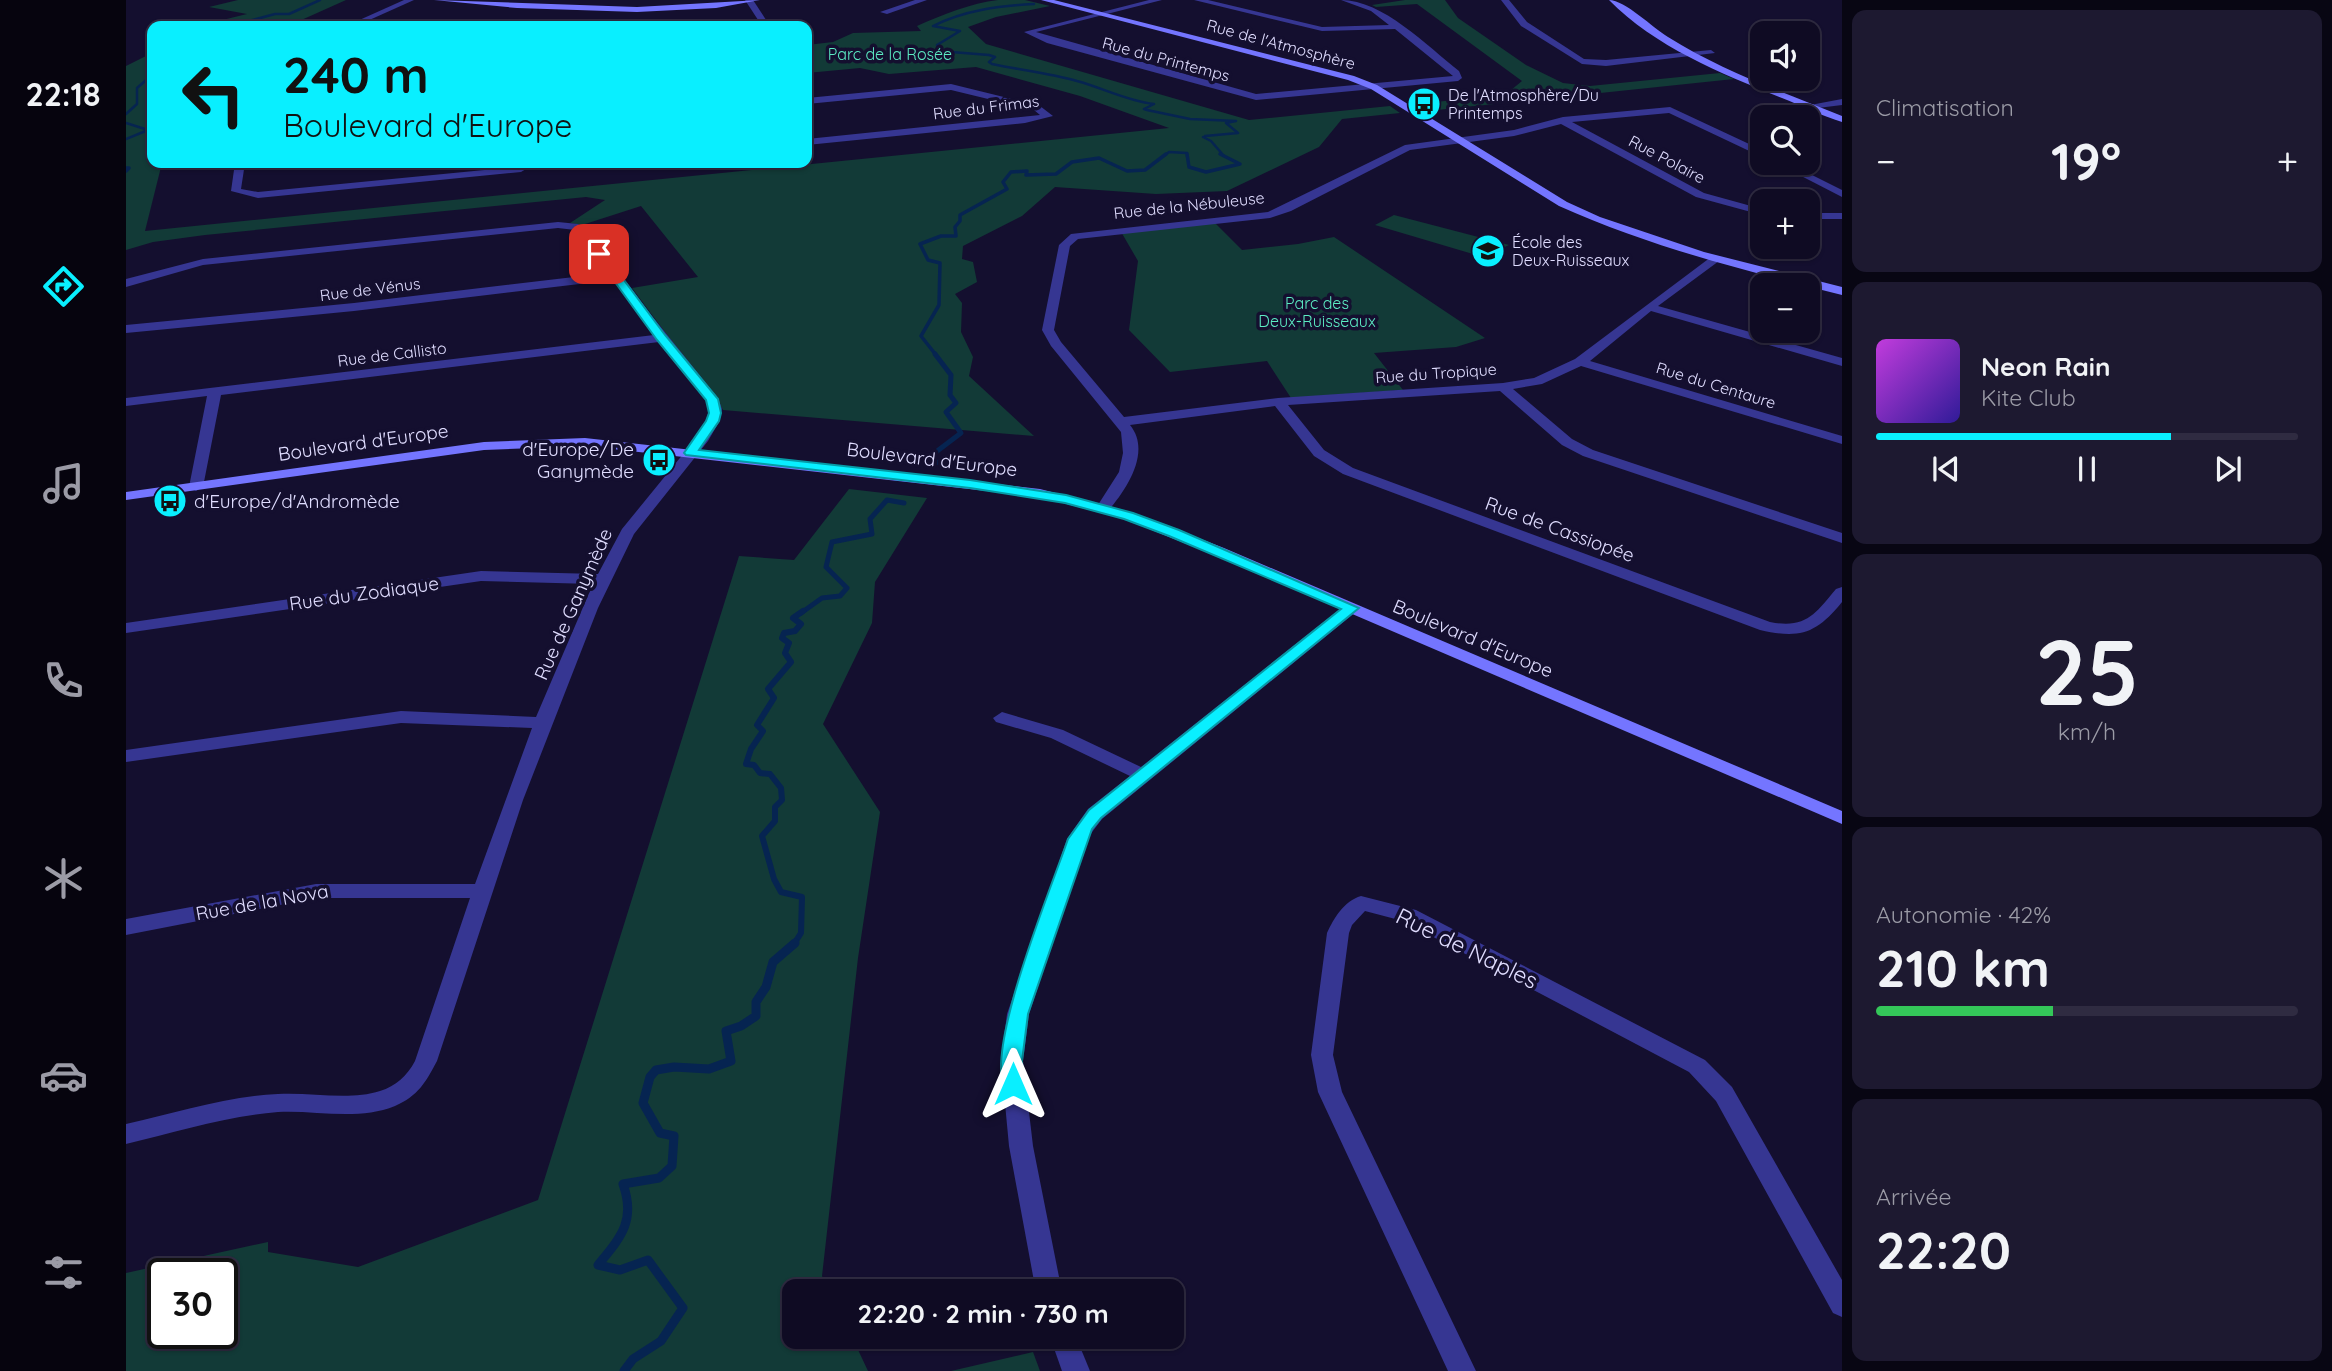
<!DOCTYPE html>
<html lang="fr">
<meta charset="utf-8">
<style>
:root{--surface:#0f0b23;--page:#1d1930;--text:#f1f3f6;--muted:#9b9ba6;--line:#2f2b41;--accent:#09efff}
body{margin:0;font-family:Quicksand,sans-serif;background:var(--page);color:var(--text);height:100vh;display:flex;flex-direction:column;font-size:26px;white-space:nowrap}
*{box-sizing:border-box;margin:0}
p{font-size:23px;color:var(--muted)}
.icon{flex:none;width:38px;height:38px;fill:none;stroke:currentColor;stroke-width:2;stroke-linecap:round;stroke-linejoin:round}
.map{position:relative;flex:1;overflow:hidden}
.side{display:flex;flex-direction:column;gap:10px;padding:10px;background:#080613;width:490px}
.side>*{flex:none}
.guide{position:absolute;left:21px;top:21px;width:665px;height:147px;border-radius:14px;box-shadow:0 2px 5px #0004,0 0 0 2px var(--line);background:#09efff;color:#111;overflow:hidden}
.buttons{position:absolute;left:1624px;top:21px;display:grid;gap:14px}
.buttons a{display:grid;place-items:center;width:70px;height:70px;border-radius:14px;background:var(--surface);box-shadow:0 2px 5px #0004,0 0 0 2px var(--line);font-size:35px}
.speed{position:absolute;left:21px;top:1258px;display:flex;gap:14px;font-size:35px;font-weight:700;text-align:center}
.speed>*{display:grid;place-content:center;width:91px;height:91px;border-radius:50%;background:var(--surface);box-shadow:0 2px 5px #0004,0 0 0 2px var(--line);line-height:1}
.speed .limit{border:4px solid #111;border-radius:10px;background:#fff;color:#111}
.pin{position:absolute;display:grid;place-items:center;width:60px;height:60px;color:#fff;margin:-30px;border-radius:14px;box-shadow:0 4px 10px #0006}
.me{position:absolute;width:77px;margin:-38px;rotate:0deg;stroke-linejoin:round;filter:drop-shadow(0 0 5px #0008)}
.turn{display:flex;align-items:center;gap:24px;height:147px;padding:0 21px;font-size:32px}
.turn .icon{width:91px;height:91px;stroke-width:2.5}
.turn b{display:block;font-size:49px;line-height:60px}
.big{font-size:52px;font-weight:700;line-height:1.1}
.side .widget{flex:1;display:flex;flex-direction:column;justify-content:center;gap:10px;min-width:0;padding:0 24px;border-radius:14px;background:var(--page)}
.side .dial{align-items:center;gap:0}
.dial b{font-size:91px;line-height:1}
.song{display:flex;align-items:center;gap:21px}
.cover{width:84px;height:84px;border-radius:10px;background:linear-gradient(135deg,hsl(290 70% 55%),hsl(250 70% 35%))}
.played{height:7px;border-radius:4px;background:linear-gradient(90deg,var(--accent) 70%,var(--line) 70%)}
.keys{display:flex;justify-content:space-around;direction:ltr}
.heat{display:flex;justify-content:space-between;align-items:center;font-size:38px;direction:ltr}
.charge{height:10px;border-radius:5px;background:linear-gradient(90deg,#34c759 42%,var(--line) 0)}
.trip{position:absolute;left:656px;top:1279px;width:402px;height:70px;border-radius:14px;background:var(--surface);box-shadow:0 2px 5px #0004,0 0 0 2px var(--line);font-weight:700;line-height:70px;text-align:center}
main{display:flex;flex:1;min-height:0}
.menu{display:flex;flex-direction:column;width:126px;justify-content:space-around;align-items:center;background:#06040e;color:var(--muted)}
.menu .icon{width:49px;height:49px}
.menu .selected{color:var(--accent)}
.menu b{font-size:32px;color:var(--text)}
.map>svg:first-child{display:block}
</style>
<main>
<nav class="menu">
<b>22:18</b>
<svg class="icon selected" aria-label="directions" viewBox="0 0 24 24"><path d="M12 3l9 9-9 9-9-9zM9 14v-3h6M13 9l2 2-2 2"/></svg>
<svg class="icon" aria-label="music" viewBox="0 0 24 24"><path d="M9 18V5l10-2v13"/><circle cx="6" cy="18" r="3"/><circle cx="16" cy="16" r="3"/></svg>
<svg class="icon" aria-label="phone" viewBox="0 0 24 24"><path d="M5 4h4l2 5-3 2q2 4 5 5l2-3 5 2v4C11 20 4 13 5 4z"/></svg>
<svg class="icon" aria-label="climate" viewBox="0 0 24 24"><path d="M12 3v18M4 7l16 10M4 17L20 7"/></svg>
<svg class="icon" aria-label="car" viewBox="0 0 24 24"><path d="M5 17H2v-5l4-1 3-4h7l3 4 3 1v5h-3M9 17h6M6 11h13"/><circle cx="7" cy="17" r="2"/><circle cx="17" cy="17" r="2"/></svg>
<svg class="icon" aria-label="filters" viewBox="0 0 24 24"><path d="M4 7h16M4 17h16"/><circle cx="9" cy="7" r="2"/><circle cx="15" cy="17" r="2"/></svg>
</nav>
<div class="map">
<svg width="1716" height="1371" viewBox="0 0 1716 1371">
<rect width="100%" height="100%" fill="#140f2f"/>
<!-- green -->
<g fill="#123a37" fill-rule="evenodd">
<path d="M 112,0 L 220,0 L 162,26 L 72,26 L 121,14 L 83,7 Z"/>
<path d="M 872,0 L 899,0 L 924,6 L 870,17 L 842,27 L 860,44 L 1123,120 L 1264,106 L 1274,113 L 1216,119 L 1193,147 L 1101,191 L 1030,194 L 929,187 L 896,216 L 837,246 L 836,259 L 847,262 L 851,282 L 829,294 L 836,303 L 835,332 L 847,357 L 843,376 L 908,436 L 597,410 L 506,288 L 572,277 L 515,206 L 456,225 L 444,223 L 479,200 L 460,197 L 79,235 L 27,242 L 0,250 L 0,66 L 26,53 L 26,163 L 36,163 L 19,231 L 1043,128 L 954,96 L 850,67 L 763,74 L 734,68 L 681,73 L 681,45 L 707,42 L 727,33 L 795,31 L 791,26 C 816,15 845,3 872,0 Z"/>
<path d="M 1279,0 L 1319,0 L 1332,18 L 1400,65 L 1437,83 L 1464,86 L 1594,73 L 1608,79 L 1301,111 L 1289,104 L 1379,95 L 1396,81 L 1291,4 L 1250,7 L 1246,5 Z"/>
<path d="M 1268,215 L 1383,245 L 1357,257 L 1249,225 Z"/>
<path d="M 1087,221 L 1116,250 L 1172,244 L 1208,237 L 1359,338 L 1330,347 L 1248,353 L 1277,390 L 1165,398 L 1141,361 L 1044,372 L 1003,330 L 1012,261 L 994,230 Z"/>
<path d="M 723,489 L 801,498 L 749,582 L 746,623 L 697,724 L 754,812 L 732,958 L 696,1276 L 703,1291 L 668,1292 L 668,1337 L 726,1337 L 742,1371 L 0,1371 L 0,1273 L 142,1242 L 142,1252 L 232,1267 L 412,1200 L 613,556 L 668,560 ZM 37,1274 L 96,1274 L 96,1334 L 37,1334 Z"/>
<path d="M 907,1352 L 914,1371 L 825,1371 Z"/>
</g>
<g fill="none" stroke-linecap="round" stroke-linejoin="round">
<!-- stream-far4 -->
<g stroke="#062451" stroke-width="2.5">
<path d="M 908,4 C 873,6 839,10 807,26 L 834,31 L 811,45 L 813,51 L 863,55 L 869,57 L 863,62 L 866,64 C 894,70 924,73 951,81 C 977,88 1001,101 1028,104 L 1018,109 L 1021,110 L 1064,119 L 1110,121 L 1100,123 L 1112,133 L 1079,136"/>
<path d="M 104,26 L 149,14 L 163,14 L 194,0"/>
<path d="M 0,114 L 11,104 L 11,88 L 26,75"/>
<path d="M 0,123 L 22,130 L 0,139"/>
<path d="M 1077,137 L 1085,141 L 1098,156"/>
<path d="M 1038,156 L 1043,152 L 1061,153 L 1061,156"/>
</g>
<!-- stream-far3 -->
<g stroke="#062451" stroke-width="3.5">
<path d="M 1061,154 L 1063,167 L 1080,172 L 1114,164 L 1094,154"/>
<path d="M 0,168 L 3,168 L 0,171"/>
<path d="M 810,355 L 795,336 L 813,305 L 814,263 L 802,260 L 794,244 L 815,236 L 830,236 L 829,227 L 834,221 L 834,215 L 881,189 L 877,182 L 885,172 L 901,171 L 900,175 L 930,174 L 946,162 L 973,158 L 1001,171 L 1019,170 L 1040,154"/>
</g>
<!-- stream-far2 -->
<g stroke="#062451" stroke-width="5">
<path d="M 809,354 L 825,375 L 824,395 L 830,403 L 820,412 L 835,433 L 798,461 L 820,463 L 823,468"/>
<path d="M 675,613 L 696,598 L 714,596 L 721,588 L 700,567 L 706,542 L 746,534 L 744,519 L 761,500 L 778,503"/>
</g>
<!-- stream-far1 -->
<path stroke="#062451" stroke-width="6" d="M 668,944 L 675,933 L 676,897 L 655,892 L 648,879 L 636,836 L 649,821 L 649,807 L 656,800 L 655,788 L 644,774 L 634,773 L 628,765 L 620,764 L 625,749 L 637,731 L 631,725 L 648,698 L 642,689 L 665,662 L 659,653 L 663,643 L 656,638 L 658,633 L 669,631 L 675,624 L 667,618 L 677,611"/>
<!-- stream -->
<path stroke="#062451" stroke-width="9" d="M 498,1371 L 507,1359 L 535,1341 L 557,1308 L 522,1260 L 494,1270 L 472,1265 C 495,1237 510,1221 497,1184 L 533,1178 L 546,1166 L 548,1136 L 534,1133 L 517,1103 L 524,1077 L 530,1070 L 548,1067 L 583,1069 L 605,1061 L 600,1031 L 615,1026 L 630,1016 L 630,1002 L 640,987 L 647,962 L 669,943"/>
<!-- street -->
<g fill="#363692" fill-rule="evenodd">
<path d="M 278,0 L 288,0 L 230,26 L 220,26 Z"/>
<path d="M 619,0 L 627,0 L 644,26 L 636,26 Z"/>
<path d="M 789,0 L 801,0 L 761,14 L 754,12 Z"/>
<path d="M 1023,0 L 1036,0 L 910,32 L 1130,94 L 1327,76 L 1269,29 L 1196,31 L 1068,0 L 1082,0 L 1196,27 L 1263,25 L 1245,11 L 1215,0 C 1257,0 1301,46 1333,71 L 1336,78 L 1332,81 L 1130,100 L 921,43 L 898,32 Z"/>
<path d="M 1375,0 L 1383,0 L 1401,22 L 1458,59 L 1480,60 L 1585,50 L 1589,53 L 1480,66 L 1456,64 L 1395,26 Z"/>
<path d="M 825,84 L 914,106 L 927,116 L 899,123 L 681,145 L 681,139 L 914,115 L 908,110 L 825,90 L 681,104 L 681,98 Z"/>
<path d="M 1716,99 L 1716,105 L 1684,109 L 1679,106 Z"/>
<path d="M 1544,107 L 1636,150 L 1636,157 L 1543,113 L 1446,122 L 1578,193 L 1636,209 L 1636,215 L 1570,197 L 1435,124 L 1388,136 L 1284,150 L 1165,211 L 1144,218 L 952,239 L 944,246 L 928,330 L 935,342 L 998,417 L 1152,398 L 1377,383 L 1408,378 L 1449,359 L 1585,257 L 1593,257 L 1593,261 L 1532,306 L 1716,358 L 1716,366 L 1525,311 L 1464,361 L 1716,436 L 1716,444 L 1455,366 L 1416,384 L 1387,389 L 1446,439 L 1467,450 L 1716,533 L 1716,543 L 1457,456 L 1436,445 L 1374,391 L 1162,405 L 1198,450 L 1227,468 L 1644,622 C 1680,629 1689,614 1710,589 L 1716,587 L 1716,602 C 1690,634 1674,639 1634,630 L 1217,474 L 1188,456 L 1149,406 L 1004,425 C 1026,452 1000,490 982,511 L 972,511 L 970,508 L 993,472 L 997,453 L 995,432 L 925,346 L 916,330 L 933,245 L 945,234 L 1142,212 L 1279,145 L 1388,130 L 1437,117 Z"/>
<path d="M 109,163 L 119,163 L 115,189 L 132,192 L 390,167 L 389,163 L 399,163 L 400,169 L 395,172 L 132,198 L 105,191 Z"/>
<path d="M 1650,163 L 1662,163 L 1716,190 L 1716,197 Z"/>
<rect x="1682" y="213" width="34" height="6"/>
<path d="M 432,222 L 452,224 L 461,229 L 526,316 L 592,398 L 596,409 L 593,422 L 582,441 L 508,534 L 472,608 L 397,800 L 311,1061 C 300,1082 292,1096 269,1106 C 232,1121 190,1110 152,1112 C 101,1116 50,1132 0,1144 L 0,1124 C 50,1113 101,1096 152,1094 C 185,1092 223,1101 254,1091 C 270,1086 281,1076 289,1061 L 344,898 L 190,898 L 0,935 L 0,919 L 190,884 L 349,884 L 406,728 L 275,723 L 0,762 L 0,750 L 275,711 L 410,717 L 467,584 L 355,581 L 0,633 L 0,623 L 355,571 L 472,574 L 496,529 L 571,437 C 576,428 584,417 582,406 C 579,388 545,357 533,342 L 95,395 L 77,487 L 70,491 L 63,487 L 81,396 L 0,406 L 0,398 L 528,335 L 487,280 L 228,311 L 0,333 L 0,325 L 228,303 L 482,273 L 449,230 L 432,228 L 77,265 L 0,287 L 0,279 L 77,259 Z"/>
<path d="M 1225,603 L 1233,608 L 1231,611 L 976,819 L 960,840 L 903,1014 L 897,1061 L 907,1146 L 936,1292 L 910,1292 L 883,1146 L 875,1061 L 881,1014 L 941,839 L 962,809 L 1004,776 L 925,738 L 870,722 L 867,718 L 876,712 L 937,730 L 1015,767 L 1219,605 Z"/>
<path d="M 1235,896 L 1290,910 L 1579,1060 L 1606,1087 L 1716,1280 L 1716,1317 L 1707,1313 L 1590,1101 L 1563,1072 L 1277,921 L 1239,911 L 1226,925 L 1223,933 L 1207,1055 L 1216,1092 L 1350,1371 L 1322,1371 L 1192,1092 L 1185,1055 L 1201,933 C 1208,918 1218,901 1235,896 Z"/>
<path d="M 924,1337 L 950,1337 L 964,1371 L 936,1371 Z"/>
</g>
<!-- secondary -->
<g fill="#7475ff" fill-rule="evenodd">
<path d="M 308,0 L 511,7 L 634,0 L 590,8 L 511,12 L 391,8 Z"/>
<path d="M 915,0 L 928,0 L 1228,76 L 1251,85 L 1441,202 L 1474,217 L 1578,252 L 1716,287 L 1716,295 C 1621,271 1524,247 1433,206 L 1245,89 L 1222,80 Z"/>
<path d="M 1483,0 C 1499,0 1527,28 1542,37 C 1596,71 1657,92 1716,116 L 1716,122 C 1696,116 1676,106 1656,98 C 1596,74 1529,47 1483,0 Z"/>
<path d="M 459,438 L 914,489 L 1008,513 L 1098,548 L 1716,811 L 1716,824 L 1086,554 L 998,519 L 914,497 L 459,446 L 358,450 L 0,500 L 0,492 L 358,442 Z"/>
</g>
</g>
<!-- route -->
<path fill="#09efff" stroke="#069ba6" stroke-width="2" d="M 470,252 L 477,252 L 539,335 L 592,399 L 595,413 L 593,421 L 573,450 L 844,480 L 940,495 L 1007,513 L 1053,530 L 1233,608 L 975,818 L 966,829 L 902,1014 L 896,1061 L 897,1084 L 894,1090 L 887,1092 L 879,1090 C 858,1049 926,886 942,839 L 963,810 L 1215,609 L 1043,536 L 998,519 L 939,503 L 844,488 L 560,455 L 558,453 L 580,421 L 583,413 L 580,400 L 531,340 L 470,256 Z"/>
<!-- icons -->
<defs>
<symbol id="bus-disc" viewBox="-11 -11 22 22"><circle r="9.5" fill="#09efff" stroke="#140f2f"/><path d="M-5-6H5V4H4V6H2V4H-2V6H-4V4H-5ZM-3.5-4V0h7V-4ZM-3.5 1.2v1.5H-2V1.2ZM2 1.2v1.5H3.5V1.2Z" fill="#111"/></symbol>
<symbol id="school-disc" viewBox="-11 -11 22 22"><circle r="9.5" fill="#09efff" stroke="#140f2f"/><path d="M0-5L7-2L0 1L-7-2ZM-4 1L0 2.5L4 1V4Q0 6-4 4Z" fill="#111"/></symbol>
</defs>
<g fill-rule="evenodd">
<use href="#bus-disc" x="1279" y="85" width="38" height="38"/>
<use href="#school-disc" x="1343" y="232" width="38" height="38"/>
<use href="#bus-disc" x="514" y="441" width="38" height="38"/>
<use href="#bus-disc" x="25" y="482" width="38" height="38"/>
</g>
<g text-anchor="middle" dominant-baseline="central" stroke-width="7" stroke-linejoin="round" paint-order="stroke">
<!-- far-street labels -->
<g font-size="16" fill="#e0ddff" stroke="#140f2f">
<text transform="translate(1155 44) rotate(15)">Rue de l'Atmosphère</text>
<text transform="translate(1040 59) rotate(15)">Rue du Printemps</text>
<text transform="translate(860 107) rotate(-7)">Rue du Frimas</text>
<text transform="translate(1541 159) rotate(28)">Rue Polaire</text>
<text transform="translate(1063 205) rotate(-6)">Rue de la Nébuleuse</text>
<text transform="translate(244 289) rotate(-7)">Rue de Vénus</text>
<text transform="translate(266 354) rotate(-7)">Rue de Callisto</text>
<text transform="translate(1310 373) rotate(-4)">Rue du Tropique</text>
<text transform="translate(1590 385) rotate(17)">Rue du Centaure</text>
</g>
<!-- far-park labels -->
<g font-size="16" fill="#5cecc3" stroke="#140f2f">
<text x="764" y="54">Parc de la Rosée</text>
<text x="1191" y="303">Parc des<tspan x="1191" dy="18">Deux-Ruisseaux</tspan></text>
</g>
<!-- far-poi labels -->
<g font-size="16" fill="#e0ddff" stroke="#140f2f" text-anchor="start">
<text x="1322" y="95">De l'Atmosphère/Du<tspan x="1322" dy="18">Printemps</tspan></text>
<text x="1386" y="242">École des<tspan x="1386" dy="18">Deux-Ruisseaux</tspan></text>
</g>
<!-- street labels -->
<g font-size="19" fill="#e0ddff" stroke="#140f2f">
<text transform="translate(237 442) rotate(-8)">Boulevard d'Europe</text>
<text transform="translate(806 459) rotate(7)">Boulevard d'Europe</text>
<text transform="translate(1434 529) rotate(20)">Rue de Cassiopée</text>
<text transform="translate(238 593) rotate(-8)">Rue du Zodiaque</text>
<text transform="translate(447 604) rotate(-66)">Rue de Ganymède</text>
<text transform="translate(1347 638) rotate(23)">Boulevard d'Europe</text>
<text transform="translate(136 902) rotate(-10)">Rue de la Nova</text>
</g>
<!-- poi labels -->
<g font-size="19" fill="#e0ddff" stroke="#140f2f" text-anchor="end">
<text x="508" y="449">d'Europe/De<tspan x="508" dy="22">Ganymède</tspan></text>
<text x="68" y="501" text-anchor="start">d'Europe/d'Andromède</text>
</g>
<!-- near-street labels -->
<g font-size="23" fill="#e0ddff" stroke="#140f2f">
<text transform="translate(1341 948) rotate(26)">Rue de Naples</text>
</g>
</g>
</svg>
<div class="buttons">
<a><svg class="icon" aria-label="sound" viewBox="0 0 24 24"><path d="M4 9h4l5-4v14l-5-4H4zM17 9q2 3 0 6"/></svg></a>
<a><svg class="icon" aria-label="search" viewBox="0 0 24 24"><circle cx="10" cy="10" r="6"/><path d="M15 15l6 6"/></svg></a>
<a>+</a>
<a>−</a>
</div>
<div class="speed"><div class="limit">30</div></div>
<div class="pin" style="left:473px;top:254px;background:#d93025"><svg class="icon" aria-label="arrive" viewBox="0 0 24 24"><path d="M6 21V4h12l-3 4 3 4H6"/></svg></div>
<svg class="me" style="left:887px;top:1084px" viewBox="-20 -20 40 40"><path d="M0-17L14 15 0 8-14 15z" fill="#09efff" stroke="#fff" stroke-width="4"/></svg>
<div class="trip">22:20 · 2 min · 730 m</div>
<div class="guide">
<div class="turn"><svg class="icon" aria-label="left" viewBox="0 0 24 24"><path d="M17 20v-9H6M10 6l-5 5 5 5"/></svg><div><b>240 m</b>Boulevard d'Europe</div></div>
</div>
</div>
<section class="side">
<div class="widget"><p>Climatisation</p>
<div class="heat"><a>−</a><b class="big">19°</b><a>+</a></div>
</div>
<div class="widget">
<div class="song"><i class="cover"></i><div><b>Neon Rain</b><p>Kite Club</p></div></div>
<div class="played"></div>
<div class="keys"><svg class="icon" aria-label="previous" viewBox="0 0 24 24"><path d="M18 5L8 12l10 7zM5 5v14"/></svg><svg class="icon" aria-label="pause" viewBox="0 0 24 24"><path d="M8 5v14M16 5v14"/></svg><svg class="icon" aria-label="next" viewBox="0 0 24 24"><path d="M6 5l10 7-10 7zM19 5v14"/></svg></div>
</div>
<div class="widget dial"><b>25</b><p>km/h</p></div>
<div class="widget"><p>Autonomie · 42%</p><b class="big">210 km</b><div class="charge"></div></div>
<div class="widget"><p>Arrivée</p><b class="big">22:20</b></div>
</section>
</main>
